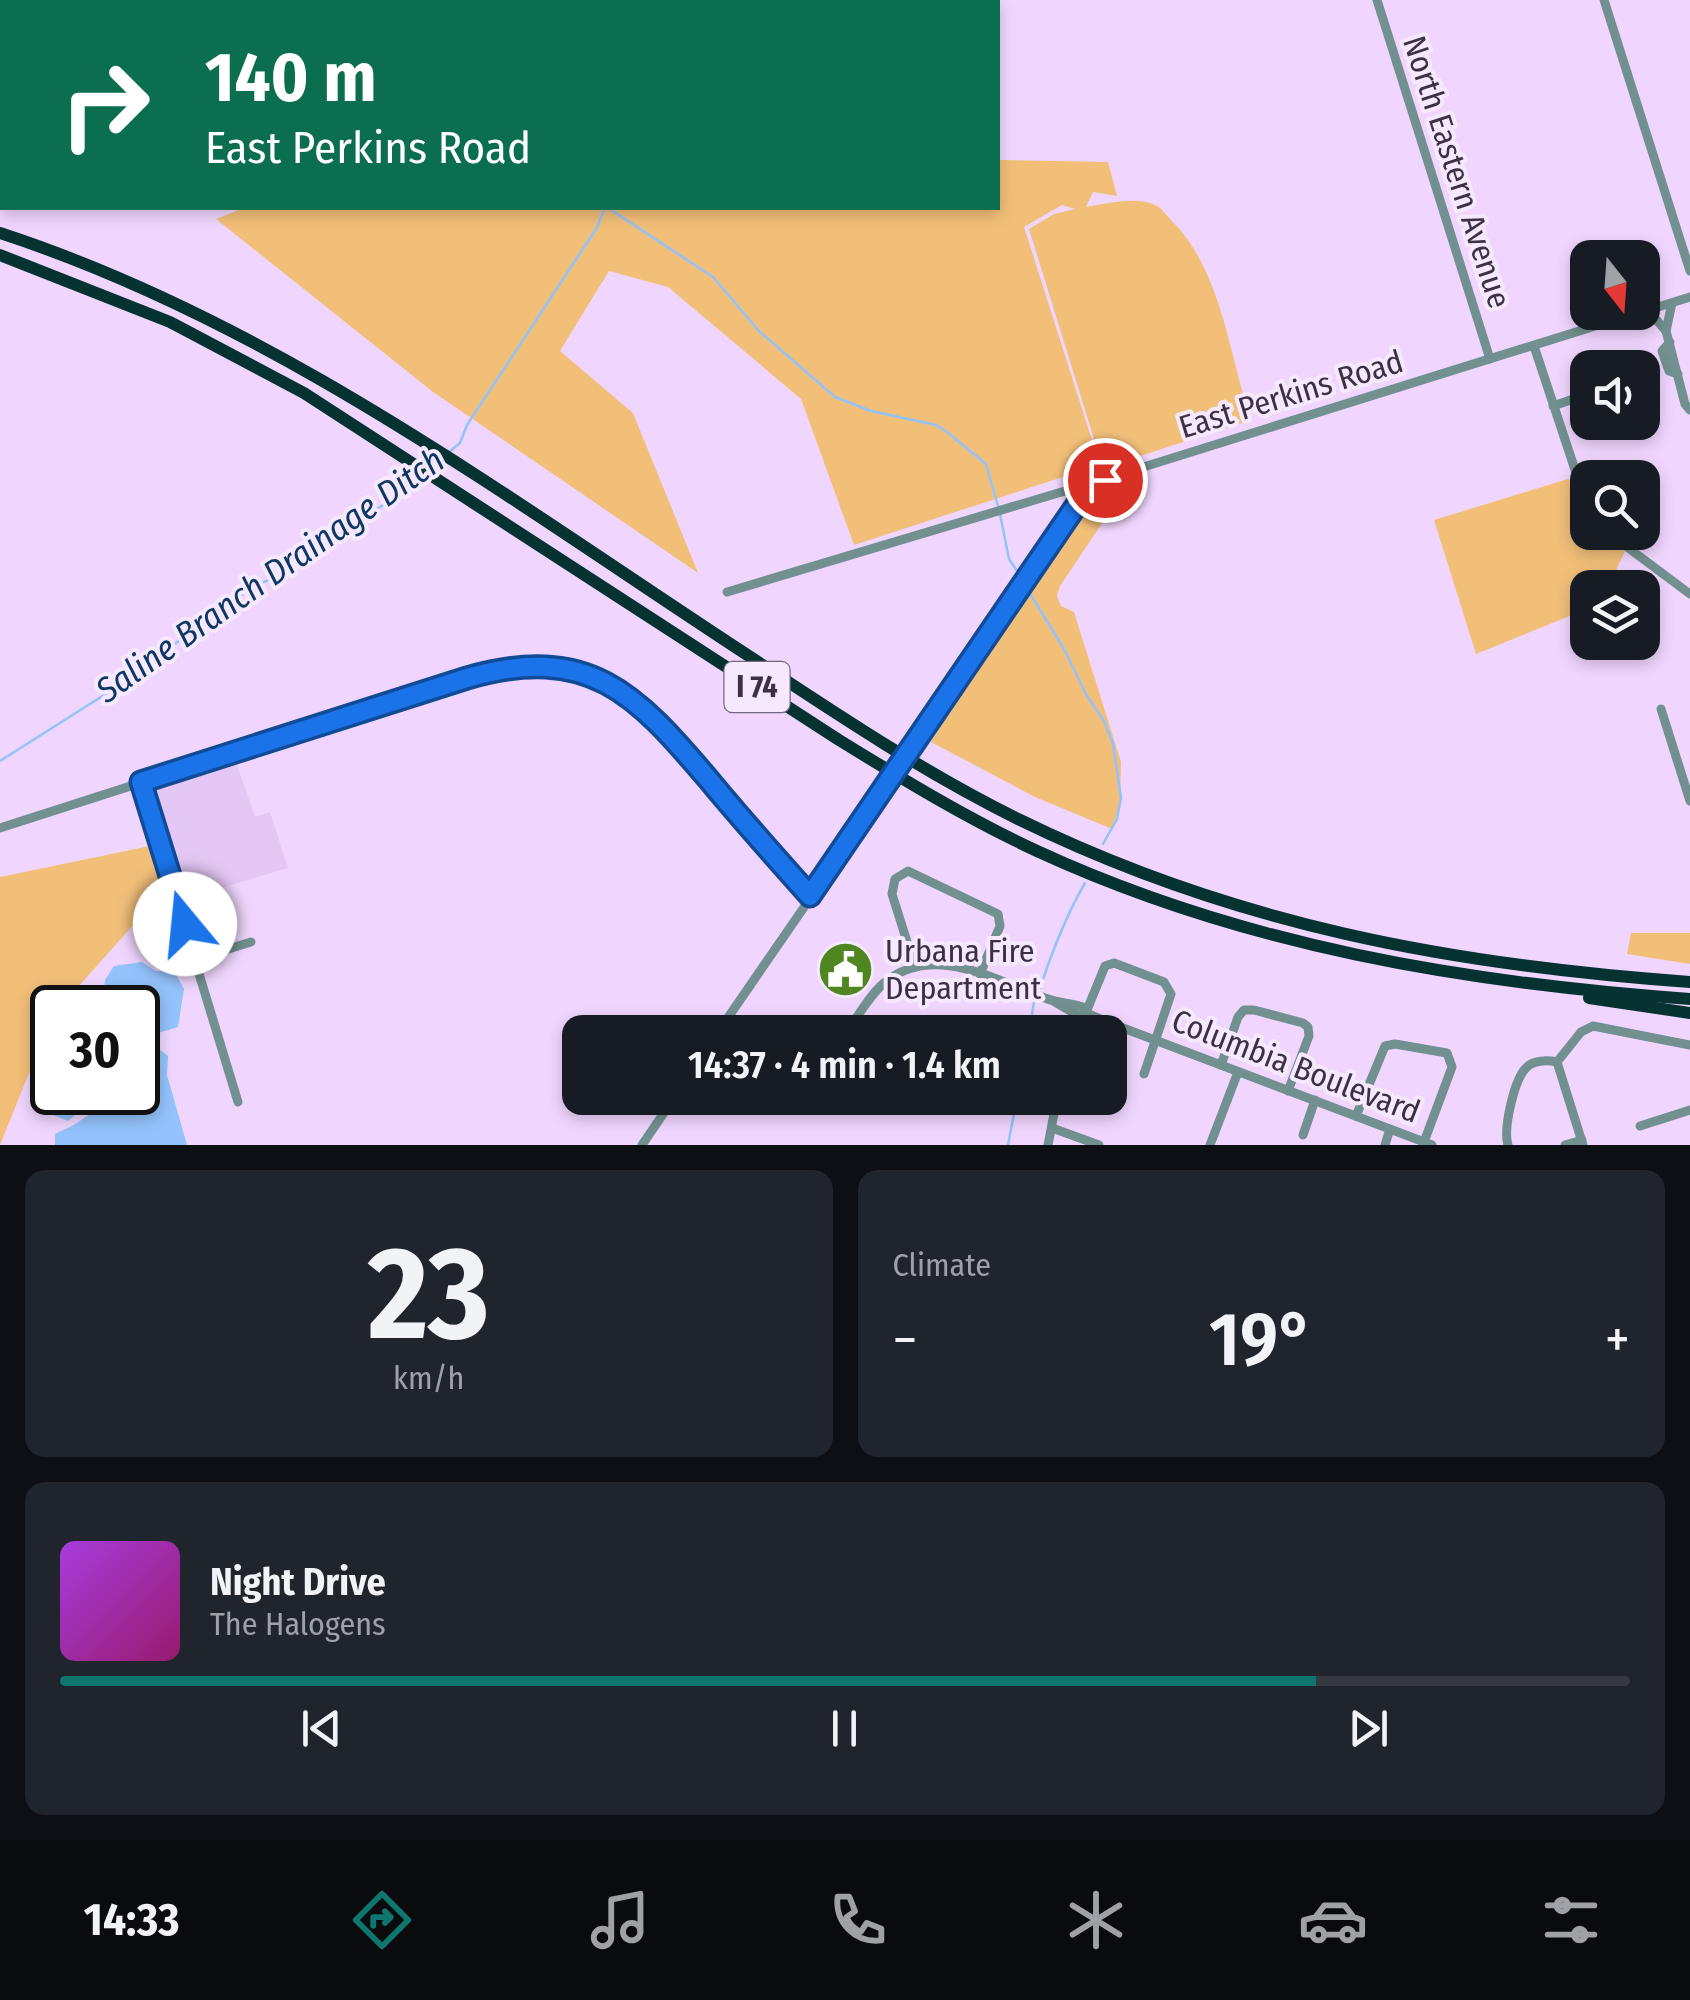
<!DOCTYPE html>
<meta charset="utf-8">
<style>
:root{--surface:#171b24;--page:#20242c;--text:#f1f3f6;--muted:#9ea1a6;--line:#363941;--accent:#0f766e}
body{margin:0;font-family:"Fira Sans Condensed",sans-serif;background:var(--page);color:var(--text);height:100vh;display:flex;flex-direction:column;font-size:38px;white-space:nowrap}
*{box-sizing:border-box;margin:0}
p{font-size:32px;color:var(--muted)}
.icon{flex:none;width:55px;height:55px;fill:none;stroke:currentColor;stroke-width:2;stroke-linecap:round;stroke-linejoin:round}
.map{position:relative;height:1145px;overflow:hidden}
.drawer{display:flex;flex-direction:column;gap:25px;padding:25px;background:#0d0f14;flex:1}
.drawer>*{flex:none}
.hud{position:absolute;left:0px;top:0px;width:1000px;height:210px;box-shadow:0 5px 15px #0003;background:#0b6e4f;color:#fff;overflow:hidden}
.needle{width:65px;rotate:163deg}
.tools{position:absolute;left:1570px;top:240px;display:grid;gap:20px}
.tools a{display:grid;place-items:center;width:90px;height:90px;border-radius:20px;background:var(--surface);box-shadow:0 5px 15px #0003;font-size:50px}
.speed{position:absolute;left:30px;top:985px;display:flex;gap:20px;font-size:50px;font-weight:700;text-align:center}
.speed>*{display:grid;place-content:center;width:130px;height:130px;border-radius:50%;background:var(--surface);box-shadow:0 5px 15px #0003;line-height:1}
.speed .limit{border:5px solid #111;border-radius:15px;background:#fff;color:#111}
.pin{position:absolute;display:grid;place-items:center;width:85px;height:85px;color:#fff;margin:-42px;border:5px solid #fff;border-radius:50%;box-shadow:0 2px 10px #0007}
.me{position:absolute;width:110px;margin:-55px;rotate:343deg;stroke-linejoin:round;filter:drop-shadow(0 0 8px #0008)}
.turn{display:flex;align-items:center;gap:35px;height:210px;padding:0 40px;font-size:45px}
.turn .icon{width:130px;height:130px;stroke-width:2.5}
.turn b{display:block;font-size:70px;line-height:85px}
.big{font-size:75px;font-weight:600;line-height:1.1}
.drawer .widget{flex:1;display:flex;flex-direction:column;justify-content:center;gap:15px;min-width:0;padding:0 35px;border-radius:20px;background:var(--page)}
.drawer .dial{align-items:center;gap:0}
.dial b{font-size:130px;line-height:1}
.song{display:flex;align-items:center;gap:30px}
.cover{width:120px;height:120px;border-radius:15px;background:linear-gradient(135deg,hsl(280 70% 55%),hsl(320 70% 35%))}
.played{height:10px;border-radius:5px;background:linear-gradient(90deg,var(--accent) 80%,var(--line) 80%)}
.keys{display:flex;justify-content:space-around;direction:ltr}
.heat{display:flex;justify-content:space-between;align-items:center;font-size:55px;direction:ltr}
.drawer .tiles{flex:1;display:grid;gap:25px;grid-template-columns:1fr 1fr}
.widget:last-child{grid-column:span 2}
.trip{position:absolute;left:562px;top:1015px;width:565px;height:100px;border-radius:20px;background:var(--surface);box-shadow:0 5px 15px #0003;font-weight:600;line-height:100px;text-align:center}
.tab-bar{display:flex;height:160px;justify-content:space-around;align-items:center;background:#090b0e;color:var(--muted)}
.tab-bar .icon{width:70px;height:70px}
.tab-bar .current{color:var(--accent)}
.tab-bar b{font-size:45px;color:var(--text)}
.map>svg:first-child{display:block}
</style>
<div class="map">
<svg width="1690" height="1145" viewBox="0 0 1690 1145">
<rect width="100%" height="100%" fill="#f0d6fe"/>
<!-- built -->
<path fill="#e4c7f4" d="M 236,762 L 255,817 L 270,812 L 288,868 L 188,898 L 151,788 Z"/>
<!-- green -->
<g fill="#f2bf79">
<path d="M 998,160 L 1108,162 L 1117,196 L 1093,192 L 1086,207 C 1107,204 1135,196 1155,205 C 1161,207 1167,216 1172,221 C 1222,271 1229,355 1251,420 L 1103,468 L 1029,229 L 1054,214 L 1075,209 L 1062,205 L 1024,227 L 1100,465 L 854,545 L 801,399 L 668,287 L 609,271 L 560,351 L 633,413 L 698,573 L 433,392 L 216,219 L 244,208 L 998,208 Z"/>
<path d="M 1568,479 C 1582,489 1587,515 1588,532 L 1602,533 L 1625,551 L 1608,587 L 1588,588 L 1587,609 L 1476,654 L 1434,520 Z"/>
<path d="M 1093,494 L 1108,495 L 1119,517 L 1107,516 L 1060,586 L 1057,596 L 1061,606 L 1074,612 L 1121,762 L 1120,805 L 1112,829 L 1035,797 L 931,742 C 982,658 1030,569 1093,494 Z"/>
<path d="M 150,846 L 162,893 L 60,1007 L 52,1008 L 52,1016 L 0,1145 L 0,877 Z"/>
<path d="M 1631,933 L 1690,933 L 1690,964 L 1627,954 Z"/>
</g>
<!-- water -->
<g fill="#93c2fc">
<path d="M 142,962 L 156,971 L 174,971 L 184,989 L 178,1027 L 155,1034 L 138,1030 L 138,1008 L 97,1007 L 103,998 L 105,980 L 114,966 Z"/>
<path d="M 159,1049 L 168,1056 L 167,1075 L 187,1145 L 55,1145 L 55,1134 L 74,1125 L 120,1093 L 138,1092 L 138,1080 L 155,1068 L 152,1054 Z"/>
<path d="M 62,1093 L 62,1092 L 103,1093 L 68,1121 L 53,1115 Z"/>
</g>
<g fill="none" stroke-linecap="round" stroke-linejoin="round">
<!-- stream -->
<g stroke="#93c2fc" stroke-width="2.5">
<path d="M 739,2 L 741,0"/>
<path d="M 608,208 L 713,277 L 759,331 L 835,397 L 871,411 L 936,425 L 947,432 L 986,464 L 998,506"/>
<path d="M 448,453 L 460,443 L 467,425 L 596,229 L 605,208"/>
<path d="M 429,470 L 442,459"/>
<path d="M 1000,514 L 1009,559 L 1019,574"/>
<path d="M 1029,592 L 1064,649 L 1087,696 L 1104,721 L 1113,744 L 1121,798 L 1117,819 L 1103,844"/>
<path d="M 0,761 L 112,690 L 251,588 L 273,578 L 392,499 L 422,475"/>
<path d="M 1040,988 C 1052,952 1065,917 1085,883"/>
<path d="M 1029,1032 L 1034,1002"/>
<path d="M 1008,1145 L 1017,1098"/>
</g>
<!-- minor -->
<g stroke="#72908f" stroke-width="9">
<path d="M 1377,0 L 1490,359"/>
<path d="M 1604,0 L 1690,271"/>
<path d="M 1672,303 L 1666,331 L 1685,404 L 1690,410"/>
<path d="M 1648,310 L 1666,331"/>
<path d="M 1642,312 L 1690,297"/>
<path d="M 1670,342 L 1662,351 L 1669,371 L 1678,374"/>
<path d="M 1534,346 L 1588,509"/>
<path d="M 1553,406 L 1588,394"/>
<path d="M 1607,532 L 1690,594"/>
<path d="M 727,592 L 1105,479 L 1640,312"/>
<path d="M 1661,709 L 1690,801"/>
<path d="M 921,734 L 1078,503 L 1103,481"/>
<path d="M 141,783 L 238,1102"/>
<path d="M 0,828 L 467,678 C 590,644 634,693 709,780 C 742,819 776,858 810,897"/>
<path d="M 196,959 L 251,942"/>
<path d="M 915,967 L 892,894 L 895,879 L 908,871 L 998,914 L 1000,926 L 980,974"/>
<path d="M 1055,1002 L 1079,1016 L 1086,1013"/>
<path d="M 718,1032 L 880,797"/>
<path d="M 847,1032 C 858,1016 869,996 884,983 C 933,942 995,980 1045,998 C 1057,1003 1070,1003 1083,1007 L 1086,1013 L 1110,1023 L 1432,1145"/>
<path d="M 1078,1032 L 1105,966 L 1114,963 L 1164,982 L 1171,994 L 1144,1074"/>
<path d="M 1557,1062 L 1581,1032 L 1593,1026 L 1690,1045"/>
<path d="M 1557,1062 L 1583,1145"/>
<path d="M 1221,1065 L 1238,1017 L 1244,1010 L 1254,1010 L 1303,1023 L 1308,1027 L 1309,1036 L 1288,1091"/>
<path d="M 1356,1116 L 1385,1046 L 1395,1044 L 1447,1053 L 1452,1067 L 1424,1142"/>
<path d="M 1640,1126 L 1690,1110"/>
<path d="M 1052,1128 L 1099,1145"/>
<path d="M 1303,1135 L 1315,1100"/>
<path d="M 642,1145 L 674,1098"/>
<path d="M 1048,1145 L 1057,1098"/>
<path d="M 1210,1145 L 1238,1072"/>
<path d="M 1385,1145 L 1390,1129"/>
<path d="M 1508,1145 C 1503,1129 1514,1080 1526,1068 C 1533,1060 1547,1060 1557,1062"/>
<path d="M 1565,1145 L 1582,1140"/>
</g>
<!-- highway -->
<g stroke="#063232" stroke-width="12">
<path d="M 0,233 C 276,323 511,501 752,658 C 838,715 925,773 1018,819 C 1234,925 1451,965 1690,982"/>
<path d="M 0,255 L 170,322 L 304,393 L 839,740 C 904,780 968,819 1037,851 C 1243,946 1465,983 1690,999"/>
<path d="M 1589,998 L 1690,1013"/>
</g>
<!-- minor-bridge -->
<path stroke="#72908f" stroke-width="9" d="M 880,797 L 921,734"/>
</g>
<g fill="none" stroke-linecap="round" stroke-linejoin="round">
<defs>
<path id="route" d="M 185,924 L 141,782 L 467,678 C 589,643 635,693 709,780 C 742,820 776,858 810,896 L 1067,519 L 1078,503 L 1105,480"/>
</defs>
<!-- route casing -->
<use href="#route" stroke="#114b97" stroke-width="25"/>
<!-- route -->
<use href="#route" stroke="#1a73e8" stroke-width="18"/>
</g>
<!-- icons -->
<defs>
<symbol id="civic-disc" viewBox="-11 -11 22 22"><circle r="9.5" fill="#4f8620" stroke="#f6e9fd"/><path d="M-.6-6.5H3V-4.5H.6V-3L4-1V1h2V6H-6V1h2V-1L-.6-3ZM-1.2 2.5V6h2.4V2.5Z" fill="#fff"/></symbol>
</defs>
<g fill-rule="evenodd">
<use href="#civic-disc" x="814" y="938" width="63" height="63"/>
</g>
<g text-anchor="middle" dominant-baseline="central" stroke-width="8" stroke-linejoin="round" paint-order="stroke">
<!-- shield labels -->
<rect fill="#f6e9fd" stroke="#74687c" stroke-width="2.5" x="724.5" y="662" width="65" height="50" rx="8"/>
<g font-size="30" font-weight="bold" fill="#3d3044">
<text x="757" y="687">I 74</text>
</g>
<!-- street labels -->
<g font-size="32" fill="#3d3044" stroke="#f6e9fd">
<text transform="translate(1457 172) rotate(72)">North Eastern Avenue</text>
<text transform="translate(1291 394) rotate(-17)">East Perkins Road</text>
<text transform="translate(1296 1066) rotate(21)">Columbia Boulevard</text>
</g>
<!-- poi labels -->
<g font-size="32" fill="#3d3044" stroke="#f6e9fd" text-anchor="start">
<text x="885" y="951">Urbana Fire<tspan x="885" dy="37">Department</tspan></text>
</g>
<!-- water labels -->
<g font-size="35" font-style="italic" fill="#0f3764" stroke="#f6e9fd">
<text transform="translate(270 575) rotate(-35)">Saline Branch Drainage Ditch</text>
</g>
</g>
</svg>
<div class="tools">
<a><svg class="needle" viewBox="-14 -14 28 28"><path d="M0-13l5 13h-10z" fill="#e53935"/><path d="M0 13l5-13h-10z" fill="#9ea1a6"/></svg></a>
<a><svg class="icon" aria-label="sound" viewBox="0 0 24 24"><path d="M4 9h4l5-4v14l-5-4H4zM17 9q2 3 0 6"/></svg></a>
<a><svg class="icon" aria-label="search" viewBox="0 0 24 24"><circle cx="10" cy="10" r="6"/><path d="M15 15l6 6"/></svg></a>
<a><svg class="icon" aria-label="layers" viewBox="0 0 24 24"><path d="M12 4l9 5-9 5-9-5zM3 14l9 5 9-5"/></svg></a>
</div>
<div class="speed"><div class="limit">30</div></div>
<div class="pin" style="left:1105px;top:480px;background:#d93025"><svg class="icon" aria-label="arrive" viewBox="0 0 24 24"><path d="M6 21V4h12l-3 4 3 4H6"/></svg></div>
<svg class="me" style="left:185px;top:924px" viewBox="-20 -20 40 40"><circle r="19" fill="#fff"/><path d="M0-13L10 11 0 6-10 11z" fill="#1a73e8"/></svg>
<div class="trip">14:37 · 4 min · 1.4 km</div>
<div class="hud">
<div class="turn"><svg class="icon" aria-label="right" viewBox="0 0 24 24"><path d="M7 20v-9h11M14 6l5 5-5 5"/></svg><div><b>140 m</b>East Perkins Road</div></div>
</div>
</div>
<section class="drawer">
<div class="tiles">
<div class="widget dial"><b>23</b><p>km/h</p></div>
<div class="widget"><p>Climate</p>
<div class="heat"><a>−</a><b class="big">19°</b><a>+</a></div>
</div>
<div class="widget">
<div class="song"><i class="cover"></i><div><b>Night Drive</b><p>The Halogens</p></div></div>
<div class="played"></div>
<div class="keys"><svg class="icon" aria-label="previous" viewBox="0 0 24 24"><path d="M18 5L8 12l10 7zM5 5v14"/></svg><svg class="icon" aria-label="pause" viewBox="0 0 24 24"><path d="M8 5v14M16 5v14"/></svg><svg class="icon" aria-label="next" viewBox="0 0 24 24"><path d="M6 5l10 7-10 7zM19 5v14"/></svg></div>
</div>
</div>
</section>
<nav class="tab-bar">
<b>14:33</b>
<svg class="icon current" aria-label="directions" viewBox="0 0 24 24"><path d="M12 3l9 9-9 9-9-9zM9 14v-3h6M13 9l2 2-2 2"/></svg>
<svg class="icon" aria-label="music" viewBox="0 0 24 24"><path d="M9 18V5l10-2v13"/><circle cx="6" cy="18" r="3"/><circle cx="16" cy="16" r="3"/></svg>
<svg class="icon" aria-label="phone" viewBox="0 0 24 24"><path d="M5 4h4l2 5-3 2q2 4 5 5l2-3 5 2v4C11 20 4 13 5 4z"/></svg>
<svg class="icon" aria-label="climate" viewBox="0 0 24 24"><path d="M12 3v18M4 7l16 10M4 17L20 7"/></svg>
<svg class="icon" aria-label="car" viewBox="0 0 24 24"><path d="M5 17H2v-5l4-1 3-4h7l3 4 3 1v5h-3M9 17h6M6 11h13"/><circle cx="7" cy="17" r="2"/><circle cx="17" cy="17" r="2"/></svg>
<svg class="icon" aria-label="filters" viewBox="0 0 24 24"><path d="M4 7h16M4 17h16"/><circle cx="9" cy="7" r="2"/><circle cx="15" cy="17" r="2"/></svg>
</nav>
